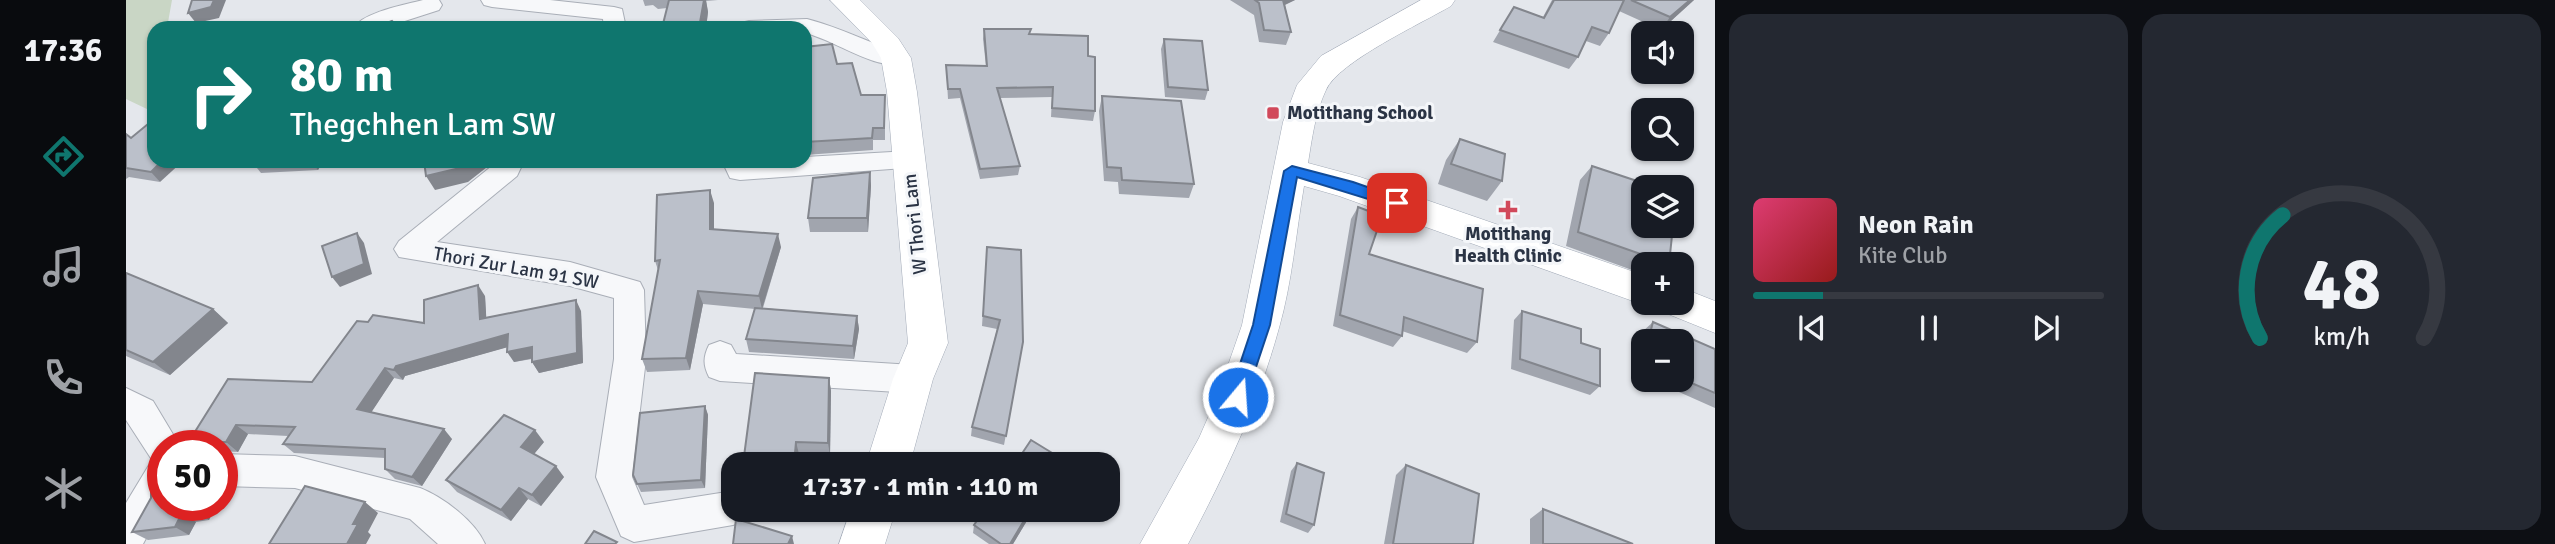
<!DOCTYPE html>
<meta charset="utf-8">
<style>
:root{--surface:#171b24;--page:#242831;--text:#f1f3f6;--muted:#9ea1a6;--line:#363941;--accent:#0f766e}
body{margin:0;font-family:Signika,sans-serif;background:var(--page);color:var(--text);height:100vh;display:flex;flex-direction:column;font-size:26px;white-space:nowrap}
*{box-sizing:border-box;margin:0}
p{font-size:23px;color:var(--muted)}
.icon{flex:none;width:38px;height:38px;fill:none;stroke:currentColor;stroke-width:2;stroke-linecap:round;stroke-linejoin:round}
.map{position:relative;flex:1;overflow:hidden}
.panel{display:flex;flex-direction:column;gap:14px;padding:14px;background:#0d0f14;width:840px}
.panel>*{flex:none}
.guide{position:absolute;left:21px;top:21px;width:665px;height:147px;border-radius:21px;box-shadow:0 2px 5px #0004;background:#0f766e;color:#fff;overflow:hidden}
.buttons{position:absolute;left:1505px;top:21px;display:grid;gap:14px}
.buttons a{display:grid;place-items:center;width:63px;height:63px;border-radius:14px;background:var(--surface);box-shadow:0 2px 5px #0004;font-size:35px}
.speed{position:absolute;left:21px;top:430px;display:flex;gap:14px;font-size:35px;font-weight:700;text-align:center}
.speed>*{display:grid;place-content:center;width:91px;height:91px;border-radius:50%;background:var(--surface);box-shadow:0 2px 5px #0004;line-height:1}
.speed .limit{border:10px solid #d22;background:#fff;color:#111}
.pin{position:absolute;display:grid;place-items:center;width:60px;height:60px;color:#fff;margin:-30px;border-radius:14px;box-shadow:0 4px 10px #0006}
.me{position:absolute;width:77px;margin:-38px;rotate:18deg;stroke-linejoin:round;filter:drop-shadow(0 0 5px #0008)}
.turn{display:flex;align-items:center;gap:24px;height:147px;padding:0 28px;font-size:32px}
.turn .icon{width:91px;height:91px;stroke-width:2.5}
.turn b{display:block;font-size:49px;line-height:60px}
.panel .widget{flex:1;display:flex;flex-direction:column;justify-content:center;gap:10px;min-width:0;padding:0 24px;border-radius:21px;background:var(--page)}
.panel .dial{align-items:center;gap:0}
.dial svg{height:182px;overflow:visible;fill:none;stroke:var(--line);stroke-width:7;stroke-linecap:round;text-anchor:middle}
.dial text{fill:var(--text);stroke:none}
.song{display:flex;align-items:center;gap:21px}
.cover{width:84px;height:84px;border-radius:10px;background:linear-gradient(135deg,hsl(340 70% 55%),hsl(0 70% 35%))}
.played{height:7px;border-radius:4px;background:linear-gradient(90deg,var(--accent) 20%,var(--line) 20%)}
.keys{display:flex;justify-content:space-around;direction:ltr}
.panel .tiles{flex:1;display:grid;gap:14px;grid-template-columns:repeat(2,1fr)}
.trip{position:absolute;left:595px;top:452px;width:399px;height:70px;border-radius:21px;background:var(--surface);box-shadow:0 2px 5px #0004;font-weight:700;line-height:70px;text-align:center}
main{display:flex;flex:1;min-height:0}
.tab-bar{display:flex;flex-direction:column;width:126px;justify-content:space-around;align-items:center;background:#090b0e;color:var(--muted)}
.tab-bar .icon{width:49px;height:49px}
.tab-bar .current{color:var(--accent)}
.tab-bar b{font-size:32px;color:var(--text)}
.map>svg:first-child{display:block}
</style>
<main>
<nav class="tab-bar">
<b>17:36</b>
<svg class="icon current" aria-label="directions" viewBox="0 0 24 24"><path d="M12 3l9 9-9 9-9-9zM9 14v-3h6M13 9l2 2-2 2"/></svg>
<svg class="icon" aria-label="music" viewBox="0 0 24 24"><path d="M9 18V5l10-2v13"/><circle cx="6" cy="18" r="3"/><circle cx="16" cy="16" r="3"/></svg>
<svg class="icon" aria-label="phone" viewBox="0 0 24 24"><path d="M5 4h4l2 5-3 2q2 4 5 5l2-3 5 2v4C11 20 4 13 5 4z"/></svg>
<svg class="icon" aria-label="climate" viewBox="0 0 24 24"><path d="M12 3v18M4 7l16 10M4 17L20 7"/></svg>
</nav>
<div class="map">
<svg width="1589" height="544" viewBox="0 0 1589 544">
<rect width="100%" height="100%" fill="#e4e7ec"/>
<!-- green -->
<path fill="#c9d6c5" d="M 0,0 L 46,0 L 41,28 L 28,28 L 28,106 L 23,110 L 0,99 Z"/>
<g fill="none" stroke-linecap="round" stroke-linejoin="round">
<defs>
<g id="minor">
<path d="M 297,0 L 313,0 L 316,5 L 313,10 L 257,28 L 227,28 C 238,12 278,5 297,0 Z"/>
<path d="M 355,0 L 424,0 L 488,7 L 496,9 L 500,28 L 478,28 L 477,19 L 366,7 L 358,5 Z"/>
<path d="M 681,19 C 716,28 744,44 778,53 L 782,58 L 778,63 C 748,71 710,40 679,33 L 679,28 L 612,28 L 615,23 L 623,21 Z"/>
<path d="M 783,151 L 792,153 L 796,160 L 792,167 L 614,180 L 604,178 L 596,161 L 679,161 L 679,157 Z"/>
<path d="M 372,161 L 398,161 L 391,176 L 311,242 L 444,262 L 514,282 L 518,290 L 520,359 L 506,477 L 518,505 L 607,491 L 607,509 L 625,509 L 620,520 L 607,525 L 508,542 L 495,536 L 470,477 L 488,359 L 488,298 L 444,286 L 273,257 L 268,249 L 273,241 Z"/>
<path d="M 594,341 L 605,345 L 610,354 L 787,365 L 799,369 L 803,379 L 799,389 L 787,393 L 594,381 L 583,377 C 577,365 577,357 583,345 Z"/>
<path d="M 0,388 L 27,401 L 54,446 L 37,446 L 37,506 L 17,544 L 0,544 L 0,503 L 26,460 L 0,420 Z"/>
<path d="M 96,454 L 169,456 L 294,488 C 317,497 349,521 359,544 L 312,544 L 284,519 L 169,488 L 96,486 Z"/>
</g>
<g id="major">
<path d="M 704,0 L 734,0 L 772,38 L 785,58 L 791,92 L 822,343 L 807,379 L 784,464 L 740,464 L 767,379 L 782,343 L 761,92 L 755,58 L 746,43 Z"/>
<path d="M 1295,0 L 1329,0 L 1325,6 C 1296,23 1212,62 1200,90 C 1189,113 1186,139 1182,163 L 1234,177 L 1517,275 L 1517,303 L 1523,303 L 1517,305 L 1504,300 L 1213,196 L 1178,186 C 1170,233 1166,283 1153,328 C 1132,405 1099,474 1062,544 L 1014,544 L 1073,438 L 1091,397 L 1116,325 L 1157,122 L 1171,85 L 1195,56 Z"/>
<path d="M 1556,288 L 1589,301 L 1589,333 L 1542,314 L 1536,303 L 1556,303 Z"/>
<path d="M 725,509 L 770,509 L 759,544 L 713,544 Z"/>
</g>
</defs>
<!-- minor casing -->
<use href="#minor" stroke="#a9aeb7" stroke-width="2"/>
<!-- major casing -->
<use href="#major" stroke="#a3abb8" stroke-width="1"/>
<!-- minor -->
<use href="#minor" fill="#f7f8fa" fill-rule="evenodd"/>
<!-- major -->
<use href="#major" fill="#fff" fill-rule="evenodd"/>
</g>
<!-- wall -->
<g fill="#a1a5ae">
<path d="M 517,0 L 592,0 L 580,1 L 582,12 L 580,28 L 536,28 L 541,8 L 532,9 L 527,5 L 519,6 Z"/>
<path d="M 1104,0 L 1169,0 L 1159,5 L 1165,32 L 1160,45 L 1133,42 L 1128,15 Z"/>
<path d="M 1426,0 L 1568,0 L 1535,30 L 1493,11 L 1483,33 L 1474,46 L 1460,41 L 1452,57 L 1443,69 L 1367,42 L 1388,7 L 1417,17 Z"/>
<path d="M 858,29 L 904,34 L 962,56 L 969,111 L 967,121 L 925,117 L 926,97 L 873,98 L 894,166 L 892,175 L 854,179 L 834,98 L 822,99 L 820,65 L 860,66 L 857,39 Z"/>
<path d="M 1038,39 L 1082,90 L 1079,100 L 1039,97 L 1035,49 Z"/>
<path d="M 679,47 L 711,64 L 735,95 L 759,95 L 759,140 L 747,140 L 747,150 L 679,155 Z"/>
<path d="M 976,96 L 1068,184 L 1063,198 L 993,194 L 992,182 L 978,181 L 973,111 Z"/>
<path d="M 0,134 L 34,182 L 3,177 L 0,179 Z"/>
<path d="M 1334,139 L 1376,181 L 1361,201 L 1312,184 L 1320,160 Z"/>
<path d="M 128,161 L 197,161 L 192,170 L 135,173 L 127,163 Z"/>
<path d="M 493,161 L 574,161 L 573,166 Z"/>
<path d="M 1466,166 L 1543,264 L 1517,264 L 1517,274 L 1440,246 L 1454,180 Z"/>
<path d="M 744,172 L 745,186 L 742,232 L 684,232 L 682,218 Z"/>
<path d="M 588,203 L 588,229 L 655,247 L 637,308 L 731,316 L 733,329 L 728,359 L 623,352 L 620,339 L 629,309 L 577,304 L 564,370 L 521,372 L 516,359 L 532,270 L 529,261 Z"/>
<path d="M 1232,207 L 1243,254 L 1351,342 L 1341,353 L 1276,331 L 1276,336 L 1267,347 L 1207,326 L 1225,219 Z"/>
<path d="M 861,247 L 897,342 L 878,445 L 845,436 L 846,427 L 871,329 L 856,326 Z"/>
<path d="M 0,273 L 87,309 L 102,323 L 44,375 L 0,356 Z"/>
<path d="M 359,296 L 360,317 L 455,311 L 457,363 L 413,373 L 406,362 L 406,359 L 388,362 L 381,347 L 279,376 L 277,380 L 268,378 L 245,412 L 326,439 L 296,486 L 269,479 L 259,469 L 259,458 L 168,453 L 157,444 L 162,436 L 122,434 L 112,452 L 96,451 L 96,446 L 60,446 L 186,382 L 242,322 L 298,323 Z"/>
<path d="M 1396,311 L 1455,343 L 1474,386 L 1464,395 L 1385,369 L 1388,320 Z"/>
<path d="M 1527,322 L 1589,349 L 1589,408 L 1526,380 L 1556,380 L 1556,341 L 1517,341 L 1517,376 L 1507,371 L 1516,332 Z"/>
<path d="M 703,378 L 705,391 L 704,455 L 673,454 L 617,464 Z"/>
<path d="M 579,406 L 582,415 L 579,488 L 515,492 L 511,484 Z"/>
<path d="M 418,442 L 408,454 L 438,477 L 415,506 L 402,499 L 385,521 L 331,492 L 320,480 Z"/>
<path d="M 1171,463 L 1188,525 L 1182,533 L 1154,522 L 1165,471 Z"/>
<path d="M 1280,465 L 1347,544 L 1258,544 L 1270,475 Z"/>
<path d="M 37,506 L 89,506 L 83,520 L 70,522 L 63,535 L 22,540 L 6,532 Z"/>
<path d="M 908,509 L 887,544 L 863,544 L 847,533 L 848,525 Z"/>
<path d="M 1417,509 L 1507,544 L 1404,544 L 1404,519 Z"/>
</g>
<!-- shaded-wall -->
<g fill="#83868d">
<path d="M 88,0 L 100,0 L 93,18 L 70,23 L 62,13 Z"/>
<path d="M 578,0 L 580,0 L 582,12 L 580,28 L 573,28 Z"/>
<path d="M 1155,0 L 1169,0 L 1152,8 Z"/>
<path d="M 1564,0 L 1568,0 L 1535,30 L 1544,17 Z"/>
<path d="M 36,161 L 57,161 L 34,182 L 25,172 Z"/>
<path d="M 185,161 L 197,161 L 192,170 Z"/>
<path d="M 343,161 L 364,161 L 365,164 L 342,182 L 309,190 L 300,176 Z"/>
<path d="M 744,172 L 745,186 L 742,232 L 741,218 Z"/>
<path d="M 584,190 L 588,203 L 588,243 L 584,229 Z"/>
<path d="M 231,233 L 238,243 L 246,274 L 214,287 L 206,277 Z"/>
<path d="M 652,234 L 655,247 L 636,309 L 633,296 Z"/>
<path d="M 352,285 L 359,296 L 361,329 L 354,319 Z"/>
<path d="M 572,291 L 577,304 L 564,370 L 560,358 Z"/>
<path d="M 450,300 L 455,311 L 457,363 L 413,373 L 406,362 Z"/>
<path d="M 87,309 L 102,323 L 44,375 L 27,362 Z"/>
<path d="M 731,316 L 733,329 L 728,359 L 727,346 Z"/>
<path d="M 382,334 L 389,345 L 279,376 L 277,380 L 268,370 L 270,366 Z"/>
<path d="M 406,347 L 413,357 L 388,362 L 381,352 Z"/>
<path d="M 259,368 L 268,378 L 241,419 L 231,409 Z"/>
<path d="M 703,378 L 705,391 L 704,455 L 702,443 Z"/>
<path d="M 579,406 L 582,415 L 579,488 L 575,480 Z"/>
<path d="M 110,425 L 122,434 L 112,452 L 100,442 Z"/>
<path d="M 318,429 L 326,439 L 296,486 L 286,477 Z"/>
<path d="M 409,430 L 418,442 L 404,459 L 395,447 Z"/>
<path d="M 83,442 L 89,446 L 80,446 L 80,444 Z"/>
<path d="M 670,442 L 673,454 L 672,464 L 668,464 Z"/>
<path d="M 430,466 L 438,477 L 415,506 L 406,495 Z"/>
<path d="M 393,488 L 402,499 L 385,521 L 375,510 Z"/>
<path d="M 239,502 L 252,513 L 242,532 L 245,535 L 240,544 L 221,544 L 227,524 Z"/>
<path d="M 71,506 L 89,506 L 83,520 L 69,511 Z"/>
<path d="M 905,509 L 908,509 L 887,544 L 884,544 Z"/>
<path d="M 56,513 L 70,522 L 63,535 L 49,527 Z"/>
<path d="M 666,536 L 668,544 L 662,544 Z"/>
</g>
<!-- building -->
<g fill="#bbc0ca" stroke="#83868d" stroke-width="2">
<path d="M 66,0 L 88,0 L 85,7 L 62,13 Z"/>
<path d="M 543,0 L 578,0 L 573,28 L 536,28 Z"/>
<path d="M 1129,0 L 1157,0 L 1165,32 L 1138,30 L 1133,3 Z"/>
<path d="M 1428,0 L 1498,0 L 1483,33 L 1466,27 L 1452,57 L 1374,30 L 1388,7 L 1418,18 Z"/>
<path d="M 1505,0 L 1564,0 L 1544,17 Z"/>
<path d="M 266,21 L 273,28 L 248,28 Z"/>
<path d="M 858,29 L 905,29 L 903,34 L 962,36 L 962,56 L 969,57 L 969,111 L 926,108 L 927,87 L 871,88 L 894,166 L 854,169 L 834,89 L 822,89 L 820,65 L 861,66 Z"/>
<path d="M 1038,39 L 1076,41 L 1082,90 L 1042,87 Z"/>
<path d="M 706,44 L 711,64 L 726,63 L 735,95 L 759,95 L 758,128 L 747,128 L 746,138 L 679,142 L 679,47 Z"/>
<path d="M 976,96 L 1055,101 L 1068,184 L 996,180 L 995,168 L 981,167 Z"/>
<path d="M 28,119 L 28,161 L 36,161 L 25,172 L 0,168 L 0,134 L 5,138 Z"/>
<path d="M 1334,139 L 1379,154 L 1376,181 L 1325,164 Z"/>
<path d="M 128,161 L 168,161 L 127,163 Z"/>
<path d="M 298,161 L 343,161 L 334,168 L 300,176 Z"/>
<path d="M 1466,166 L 1529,187 L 1517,187 L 1517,226 L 1547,226 L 1543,264 L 1452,232 Z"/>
<path d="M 744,172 L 741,218 L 682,218 L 687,178 Z"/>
<path d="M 584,190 L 584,229 L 652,234 L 633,296 L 572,291 L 560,358 L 516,359 L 534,260 L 529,261 L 531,195 Z"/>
<path d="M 1232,207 L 1256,216 L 1243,254 L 1357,289 L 1351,342 L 1278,317 L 1276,336 L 1214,315 Z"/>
<path d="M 231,233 L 238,264 L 206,277 L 196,246 Z"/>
<path d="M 861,247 L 895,250 L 897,342 L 880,436 L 846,427 L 874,320 L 857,316 Z"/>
<path d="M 0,273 L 87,309 L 27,362 L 0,350 Z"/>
<path d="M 352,285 L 354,319 L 450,300 L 451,353 L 406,362 L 406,347 L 381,352 L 382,334 L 270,366 L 268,370 L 259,368 L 231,409 L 318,429 L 286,477 L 259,469 L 259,449 L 157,444 L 169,427 L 110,425 L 100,442 L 83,442 L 80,444 L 80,446 L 60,446 L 102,379 L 186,382 L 231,321 L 242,322 L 247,315 L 298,323 L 298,300 Z"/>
<path d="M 629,308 L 731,316 L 727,346 L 620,339 Z"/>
<path d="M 1396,311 L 1455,329 L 1455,343 L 1474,349 L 1474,386 L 1394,359 Z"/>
<path d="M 1527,322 L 1589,349 L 1589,393 L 1556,379 L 1556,341 L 1522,341 Z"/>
<path d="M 629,373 L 703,378 L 702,443 L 670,442 L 668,464 L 617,464 Z"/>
<path d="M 579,406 L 575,480 L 511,484 L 507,475 L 514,413 Z"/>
<path d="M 378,415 L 409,430 L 395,447 L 430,466 L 406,495 L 393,488 L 375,510 L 320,480 Z"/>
<path d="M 905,440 L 936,459 L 933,464 L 889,464 Z"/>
<path d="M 1171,463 L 1198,473 L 1188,525 L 1160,514 Z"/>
<path d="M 1280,465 L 1353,494 L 1347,544 L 1267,544 Z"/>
<path d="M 37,478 L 37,506 L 71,506 L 69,511 L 56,513 L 49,527 L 6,532 L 25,498 L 25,479 Z"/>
<path d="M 179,486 L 239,502 L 227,524 L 232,524 L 221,544 L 143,544 Z"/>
<path d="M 859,509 L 905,509 L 884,544 L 875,544 L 848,525 Z"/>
<path d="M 1417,509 L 1507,544 L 1417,544 Z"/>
<path d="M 610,519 L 666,536 L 662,544 L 607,544 Z"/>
<path d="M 468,531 L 491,542 L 489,544 L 459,544 Z"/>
</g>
<!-- route -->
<path fill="#1a73e8" stroke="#114b97" stroke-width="2" d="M 1166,166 L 1227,182 L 1276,199 L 1279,203 L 1271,208 L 1171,177 L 1144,325 L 1120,397 L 1118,402 L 1112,404 L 1105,402 L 1103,397 L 1127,325 L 1158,171 Z"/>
<!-- markers -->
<g fill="#d1495b" stroke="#f4f6f9" stroke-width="2.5">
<rect x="1140" y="106" width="14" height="14" rx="3.5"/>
<path d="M1378.5 199.5h7v7h7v7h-7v7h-7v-7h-7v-7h7z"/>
</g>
<g text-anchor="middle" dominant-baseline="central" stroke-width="6" stroke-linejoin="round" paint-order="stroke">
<!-- poi labels -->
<g font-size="19" font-weight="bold" fill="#2b3445" stroke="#f4f6f9" text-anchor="start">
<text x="1161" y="113">Motithang School</text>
<text x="1382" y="234" text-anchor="middle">Motithang<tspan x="1382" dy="22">Health Clinic</tspan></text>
</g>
<!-- street labels -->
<g font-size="19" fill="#2b3445" stroke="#f4f6f9">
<text transform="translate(789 224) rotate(-96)">W Thori Lam</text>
<text transform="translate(390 268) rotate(10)">Thori Zur Lam 91 SW</text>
</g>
</g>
</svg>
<div class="buttons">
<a><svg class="icon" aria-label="sound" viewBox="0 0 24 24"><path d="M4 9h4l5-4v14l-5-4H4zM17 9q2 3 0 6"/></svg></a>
<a><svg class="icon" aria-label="search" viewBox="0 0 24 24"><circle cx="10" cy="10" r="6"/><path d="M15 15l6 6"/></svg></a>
<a><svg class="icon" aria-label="layers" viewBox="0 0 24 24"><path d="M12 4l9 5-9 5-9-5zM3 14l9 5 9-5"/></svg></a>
<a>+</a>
<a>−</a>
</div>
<div class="speed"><div class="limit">50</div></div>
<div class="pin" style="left:1271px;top:203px;background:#d93025"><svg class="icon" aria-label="arrive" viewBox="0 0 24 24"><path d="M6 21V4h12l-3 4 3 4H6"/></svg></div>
<svg class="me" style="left:1112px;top:397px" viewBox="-20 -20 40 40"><circle r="17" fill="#1a73e8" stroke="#fff" stroke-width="3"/><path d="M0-11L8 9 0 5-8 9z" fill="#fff"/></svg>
<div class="trip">17:37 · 1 min · 110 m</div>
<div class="guide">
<div class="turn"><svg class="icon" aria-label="right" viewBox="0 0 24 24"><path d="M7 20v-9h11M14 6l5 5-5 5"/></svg><div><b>80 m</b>Thegchhen Lam SW</div></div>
</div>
</div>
<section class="panel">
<div class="tiles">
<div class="widget">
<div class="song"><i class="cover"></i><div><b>Neon Rain</b><p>Kite Club</p></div></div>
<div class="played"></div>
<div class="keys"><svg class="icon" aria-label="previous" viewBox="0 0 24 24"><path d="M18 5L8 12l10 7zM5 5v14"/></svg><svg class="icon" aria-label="pause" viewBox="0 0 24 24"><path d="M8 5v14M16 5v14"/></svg><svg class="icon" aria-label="next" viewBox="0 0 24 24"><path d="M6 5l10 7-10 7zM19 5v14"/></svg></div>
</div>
<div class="widget dial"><svg viewBox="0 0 100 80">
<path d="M14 69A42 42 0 1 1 86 69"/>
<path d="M14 69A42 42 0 0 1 24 15" stroke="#0f766e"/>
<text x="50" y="56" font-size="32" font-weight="700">48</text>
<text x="50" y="72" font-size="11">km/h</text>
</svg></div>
</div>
</section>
</main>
